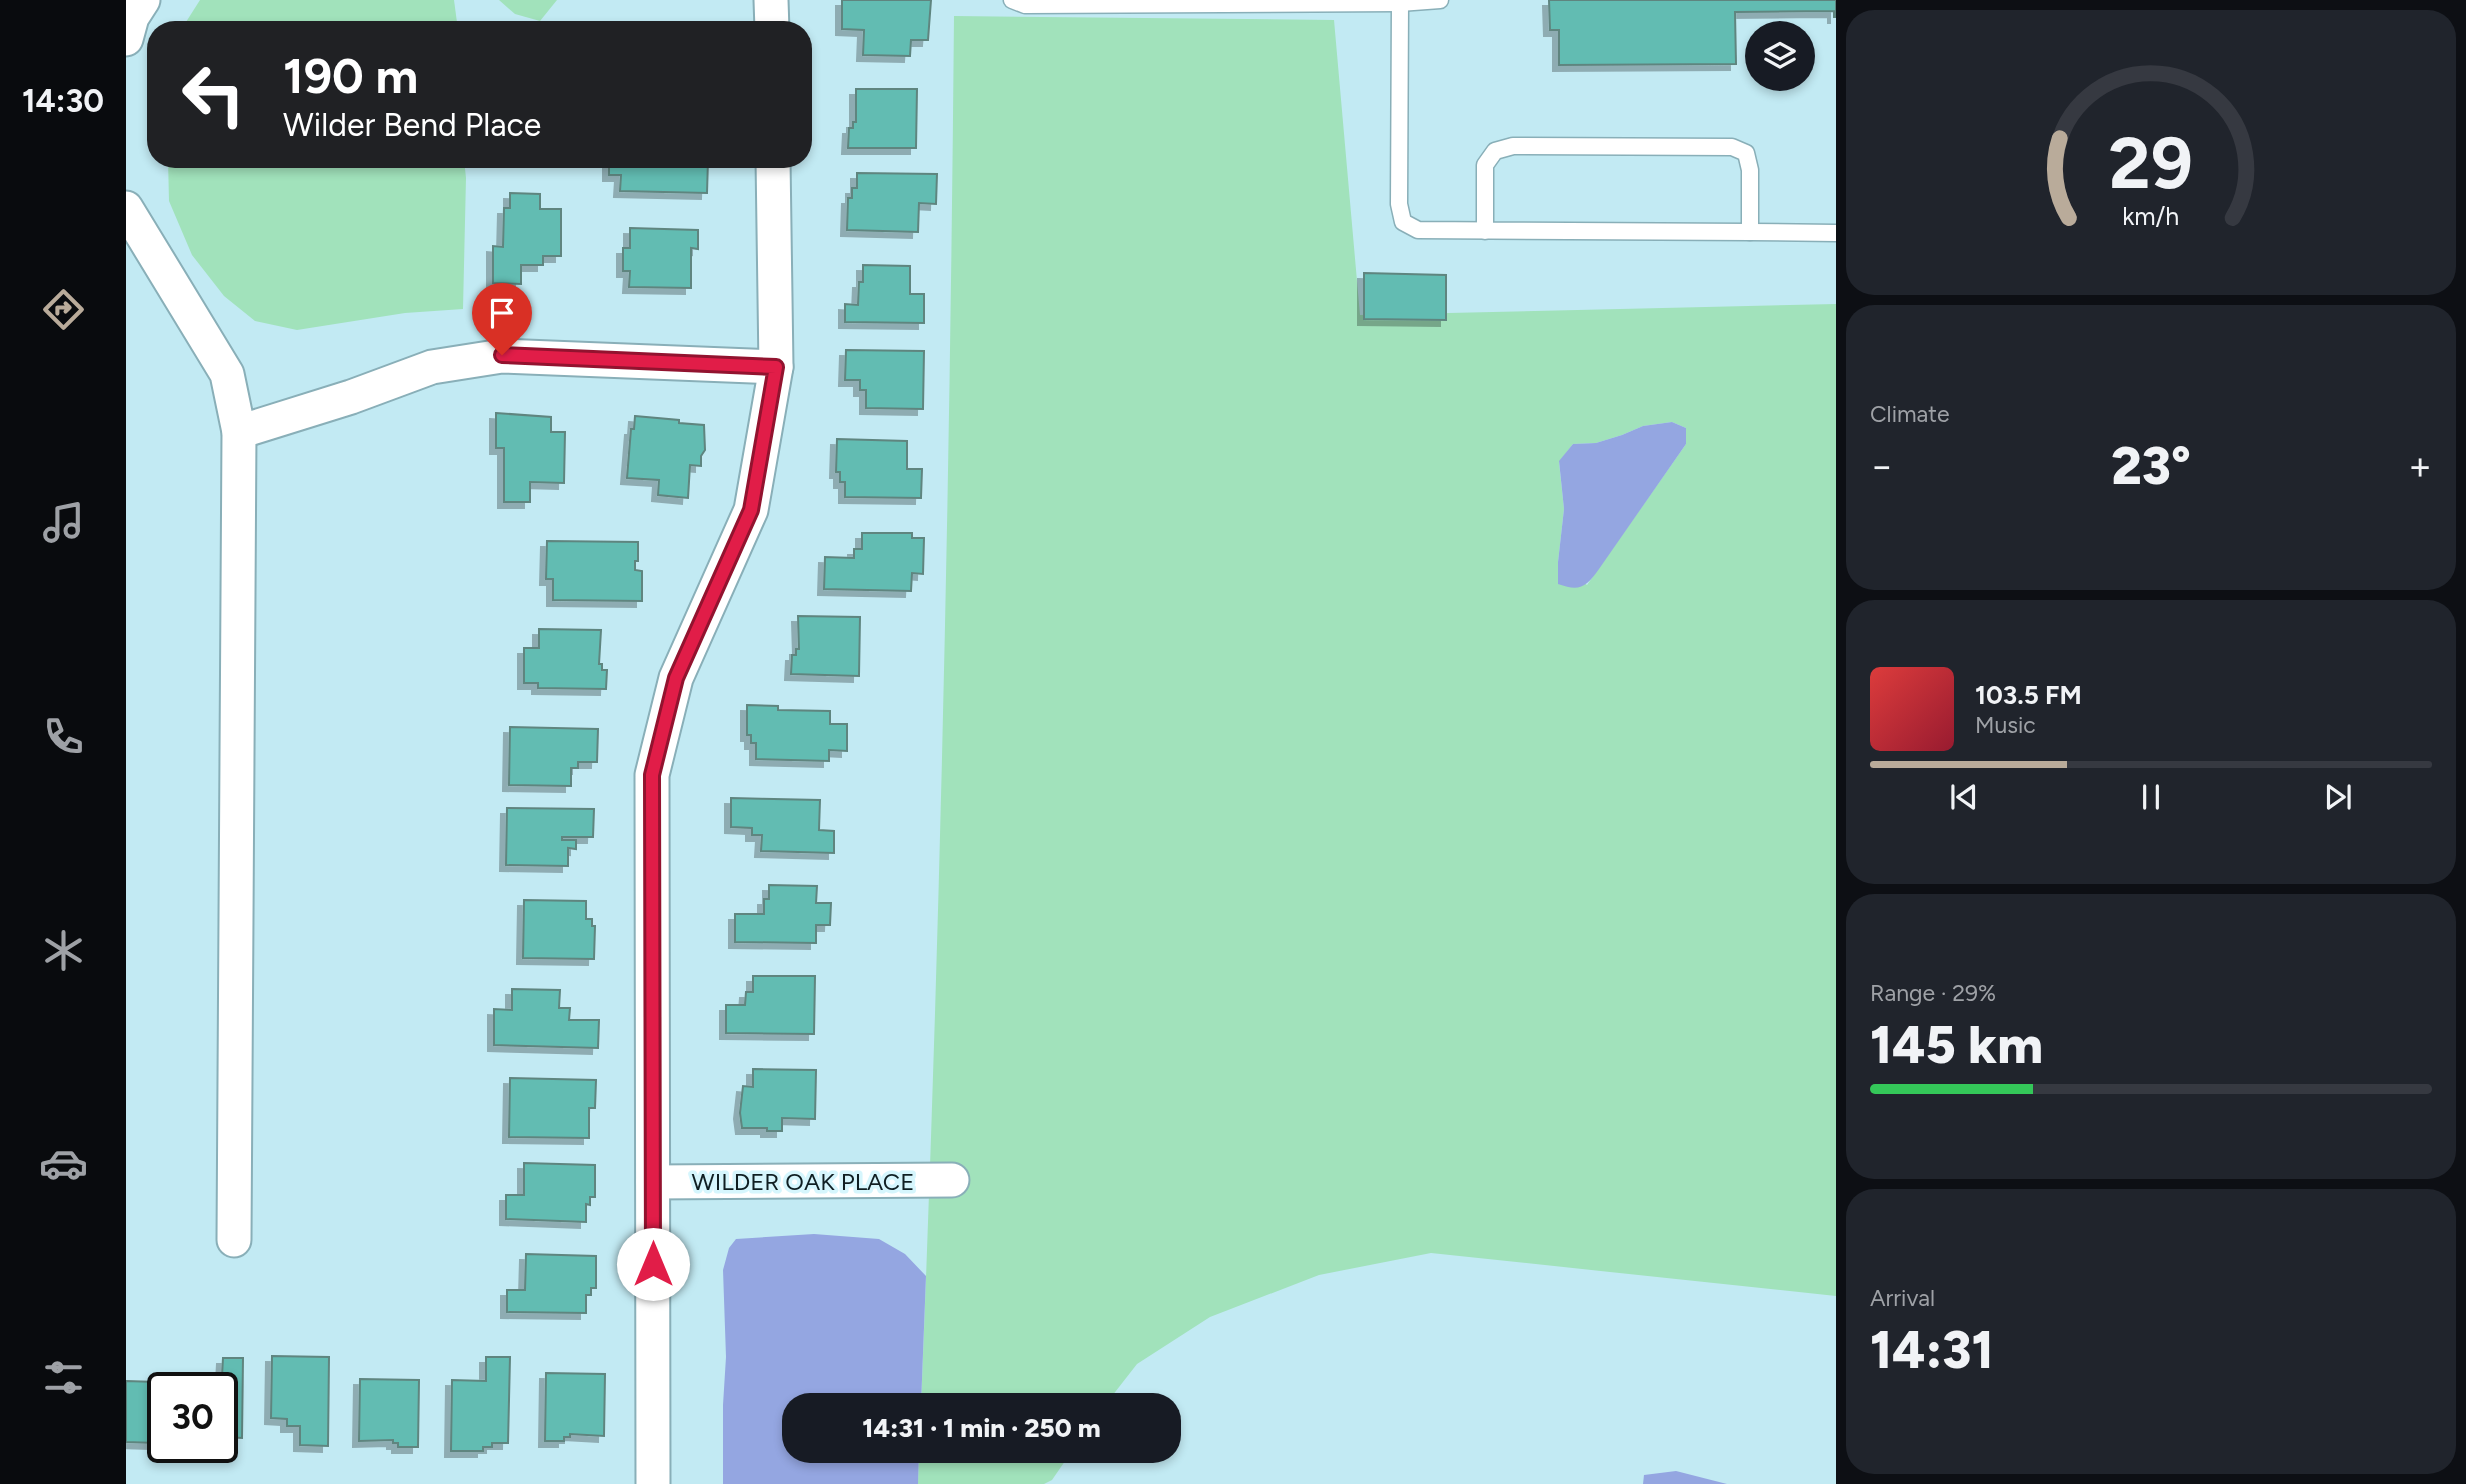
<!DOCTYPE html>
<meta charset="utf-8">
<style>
:root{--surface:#171b24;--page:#20242c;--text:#f1f3f6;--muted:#9ea1a6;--line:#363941;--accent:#b9ab9a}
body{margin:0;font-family:Figtree,sans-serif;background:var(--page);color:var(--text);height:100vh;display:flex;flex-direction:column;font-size:26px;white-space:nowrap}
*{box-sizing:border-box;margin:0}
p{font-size:23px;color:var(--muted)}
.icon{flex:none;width:38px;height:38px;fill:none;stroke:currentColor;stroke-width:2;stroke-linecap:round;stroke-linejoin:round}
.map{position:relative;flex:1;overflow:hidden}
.side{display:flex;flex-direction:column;gap:10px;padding:10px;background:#0d0f14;width:630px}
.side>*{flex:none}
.guide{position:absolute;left:21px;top:21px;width:665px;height:147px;border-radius:28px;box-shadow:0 4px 10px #0003;background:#202124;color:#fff;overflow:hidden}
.fabs{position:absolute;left:1619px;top:21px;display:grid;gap:14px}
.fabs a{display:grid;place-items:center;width:70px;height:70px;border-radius:50%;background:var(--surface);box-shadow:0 4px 10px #0003;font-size:35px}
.speed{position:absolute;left:21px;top:1372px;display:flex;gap:14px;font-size:35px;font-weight:700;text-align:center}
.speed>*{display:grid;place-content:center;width:91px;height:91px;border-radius:50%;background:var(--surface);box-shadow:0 4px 10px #0003;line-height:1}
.speed .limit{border:4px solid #111;border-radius:10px;background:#fff;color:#111}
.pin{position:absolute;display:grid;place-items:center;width:60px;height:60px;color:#fff;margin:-72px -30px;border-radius:50% 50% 50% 0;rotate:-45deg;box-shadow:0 0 7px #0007}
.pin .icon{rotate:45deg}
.me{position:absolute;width:77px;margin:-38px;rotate:0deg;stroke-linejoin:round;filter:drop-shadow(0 0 5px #0008)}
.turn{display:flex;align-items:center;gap:24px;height:147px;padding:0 21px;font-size:32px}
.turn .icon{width:91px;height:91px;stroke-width:2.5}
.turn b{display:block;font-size:49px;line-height:60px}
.big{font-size:52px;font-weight:800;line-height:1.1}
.side .card{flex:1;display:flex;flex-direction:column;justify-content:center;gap:10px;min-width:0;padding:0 24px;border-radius:28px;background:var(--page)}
.side .dial{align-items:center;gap:0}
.dial svg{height:182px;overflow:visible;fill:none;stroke:var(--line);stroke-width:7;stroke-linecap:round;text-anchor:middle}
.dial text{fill:var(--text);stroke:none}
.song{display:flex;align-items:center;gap:21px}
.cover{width:84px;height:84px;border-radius:10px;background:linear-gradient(135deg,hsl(0 70% 55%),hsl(350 70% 35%))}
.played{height:7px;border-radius:4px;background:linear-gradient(90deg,var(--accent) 35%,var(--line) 35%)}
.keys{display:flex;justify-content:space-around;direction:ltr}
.heat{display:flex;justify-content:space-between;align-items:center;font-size:38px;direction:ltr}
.charge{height:10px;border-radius:5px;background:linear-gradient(90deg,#34c759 29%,var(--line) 0)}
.trip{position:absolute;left:656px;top:1393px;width:399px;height:70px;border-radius:28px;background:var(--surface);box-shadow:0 4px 10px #0003;font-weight:800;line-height:70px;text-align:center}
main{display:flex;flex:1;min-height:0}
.menu{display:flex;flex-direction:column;width:126px;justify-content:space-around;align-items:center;background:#090b0e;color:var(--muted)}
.menu .icon{width:49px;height:49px}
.menu .current{color:var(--accent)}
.menu b{font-size:32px;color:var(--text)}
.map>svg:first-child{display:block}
</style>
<main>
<nav class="menu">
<b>14:30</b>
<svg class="icon current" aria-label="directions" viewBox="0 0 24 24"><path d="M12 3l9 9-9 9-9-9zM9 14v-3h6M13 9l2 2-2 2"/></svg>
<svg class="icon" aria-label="music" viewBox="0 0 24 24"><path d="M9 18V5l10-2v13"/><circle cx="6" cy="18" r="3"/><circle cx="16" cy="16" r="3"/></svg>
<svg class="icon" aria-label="phone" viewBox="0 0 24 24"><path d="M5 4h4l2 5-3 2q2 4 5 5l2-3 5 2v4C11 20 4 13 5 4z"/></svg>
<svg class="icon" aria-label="climate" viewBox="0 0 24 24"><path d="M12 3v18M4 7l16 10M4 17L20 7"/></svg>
<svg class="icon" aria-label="car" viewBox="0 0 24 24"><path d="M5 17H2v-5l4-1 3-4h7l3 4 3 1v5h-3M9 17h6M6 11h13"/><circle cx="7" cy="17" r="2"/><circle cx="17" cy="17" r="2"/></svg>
<svg class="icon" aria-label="filters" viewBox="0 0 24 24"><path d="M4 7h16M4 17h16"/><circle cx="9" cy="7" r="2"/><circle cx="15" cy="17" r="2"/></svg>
</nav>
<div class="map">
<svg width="1710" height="1484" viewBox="0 0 1710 1484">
<defs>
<filter id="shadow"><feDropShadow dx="-6" dy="6" stdDeviation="0" flood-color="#0004"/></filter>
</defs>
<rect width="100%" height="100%" fill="#c2eaf3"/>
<!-- green -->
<g fill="#a1e2bb" fill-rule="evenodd">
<path d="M 74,0 L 328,0 L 332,30 L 58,30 L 60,22 Z"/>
<path d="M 373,0 L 431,0 L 414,21 L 389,14 Z"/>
<path d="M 828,16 L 1208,20 L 1234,315 L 1710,304 L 1710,1296 L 1305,1253 L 1193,1275 L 1084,1317 L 1011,1364 L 979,1405 L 795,1405 C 814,943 824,479 828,16 ZM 1546,422 L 1560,428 L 1560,444 L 1461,585 L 1432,562 L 1438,509 L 1433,462 L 1447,444 L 1470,443 L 1496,435 L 1517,426 Z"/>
<path d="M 42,159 L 338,159 L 340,178 L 337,309 L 279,313 L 171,330 L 129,321 L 98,296 L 66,255 L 43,201 Z"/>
<path d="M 793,1451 L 946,1451 L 926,1480 L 918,1484 L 792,1484 Z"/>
</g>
<!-- water -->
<g fill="#94a6e1">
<path d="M 1546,422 L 1560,428 L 1560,444 L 1473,569 C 1460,587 1454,592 1432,584 L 1432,562 L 1438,509 L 1433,461 L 1447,444 L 1470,443 L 1496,435 L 1517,426 Z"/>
<path d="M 688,1234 L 753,1239 L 779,1254 L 800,1276 L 795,1405 L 668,1405 L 668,1451 L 793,1451 L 792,1484 L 597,1484 L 597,1405 L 600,1357 L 597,1270 L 603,1248 L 610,1239 Z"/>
<path d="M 1550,1471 L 1601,1484 L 1517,1484 L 1518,1475 Z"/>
</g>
<!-- building -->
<g fill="#62bcb2" stroke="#5f857f" stroke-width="2" filter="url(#shadow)">
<path d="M 716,0 L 805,0 L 802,40 L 785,40 L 784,56 L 737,55 L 738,30 L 716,29 Z"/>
<path d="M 1423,0 L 1710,0 L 1710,17 L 1708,17 L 1708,11 L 1609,12 L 1610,64 L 1433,65 L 1433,30 L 1424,30 Z"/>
<path d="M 730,89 L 791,89 L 790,148 L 722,148 L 723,128 L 727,128 L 727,122 L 730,122 Z"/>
<path d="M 483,159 L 582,160 L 581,193 L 494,191 L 495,175 L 483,175 Z"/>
<path d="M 731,173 L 811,174 L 810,204 L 793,203 L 792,232 L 721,230 L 722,198 L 726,198 L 726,188 L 731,188 Z"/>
<path d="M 384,193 L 414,194 L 414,209 L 435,209 L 435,256 L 417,256 L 417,265 L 395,265 L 395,284 L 367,283 L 367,246 L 377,247 L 378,208 L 384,208 Z"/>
<path d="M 504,228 L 572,230 L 572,249 L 565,248 L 565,288 L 503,287 L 504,271 L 497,271 L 497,248 L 504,248 Z"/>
<path d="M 737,265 L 784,266 L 784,294 L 798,294 L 798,323 L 719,322 L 719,304 L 732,305 L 733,282 L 737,282 Z"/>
<path d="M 1238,273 L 1320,275 L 1320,320 L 1238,319 Z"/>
<path d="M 720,350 L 798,351 L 797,409 L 740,408 L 740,390 L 734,390 L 734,380 L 719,380 Z"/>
<path d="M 370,413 L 425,417 L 425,432 L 439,432 L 438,483 L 404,482 L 404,502 L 378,502 L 378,448 L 370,448 Z"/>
<path d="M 509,416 L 553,420 L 553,423 L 578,425 L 579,450 L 575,456 L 575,466 L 564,465 L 562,498 L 532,495 L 533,480 L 501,478 L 505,429 L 508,429 Z"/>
<path d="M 711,439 L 781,441 L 781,469 L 796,469 L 795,498 L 719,497 L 719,482 L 714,482 L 714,472 L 710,472 Z"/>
<path d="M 736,533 L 786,533 L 786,538 L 798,538 L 797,574 L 786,573 L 785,591 L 698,589 L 699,557 L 728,558 L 728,549 L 736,549 Z"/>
<path d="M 421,541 L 512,542 L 512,561 L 509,561 L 509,570 L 516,571 L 516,601 L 427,600 L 427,579 L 420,579 Z"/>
<path d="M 672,616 L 734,617 L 733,676 L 665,674 L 666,655 L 670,655 L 670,649 L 673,649 Z"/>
<path d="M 413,629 L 475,630 L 473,664 L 476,664 L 476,670 L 481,670 L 480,689 L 412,688 L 412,683 L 398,683 L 398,648 L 413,648 Z"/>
<path d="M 621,705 L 652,706 L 652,710 L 704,711 L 704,724 L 721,724 L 721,751 L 703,750 L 703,761 L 630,759 L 630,743 L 625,743 L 625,735 L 621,735 Z"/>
<path d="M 384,727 L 472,729 L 471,762 L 452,762 L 452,768 L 445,768 L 445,786 L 383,785 Z"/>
<path d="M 605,798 L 694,800 L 693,830 L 708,831 L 708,853 L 635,851 L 636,835 L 626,835 L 626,828 L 605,827 Z"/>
<path d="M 381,808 L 468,809 L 467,837 L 436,837 L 436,840 L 450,840 L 450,849 L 442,848 L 442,866 L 380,865 Z"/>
<path d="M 643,885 L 691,886 L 690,903 L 705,903 L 704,925 L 690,925 L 690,943 L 609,942 L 609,914 L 638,914 L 638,899 L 643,899 Z"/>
<path d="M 398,900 L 460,901 L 460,919 L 466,919 L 466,926 L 469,926 L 468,959 L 397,958 Z"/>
<path d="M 627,976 L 689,976 L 688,1034 L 600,1033 L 600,1005 L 619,1005 L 620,992 L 627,992 Z"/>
<path d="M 386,989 L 434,990 L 433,1008 L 444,1008 L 443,1020 L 473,1020 L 472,1048 L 368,1045 L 368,1009 L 386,1010 Z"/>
<path d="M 627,1069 L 690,1070 L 689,1119 L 656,1118 L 656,1131 L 641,1131 L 641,1128 L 616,1128 L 614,1113 L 617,1086 L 627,1087 Z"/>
<path d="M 384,1078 L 470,1080 L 469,1108 L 463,1108 L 463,1138 L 383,1137 Z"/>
<path d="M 398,1163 L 469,1165 L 469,1197 L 464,1197 L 464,1205 L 460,1204 L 460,1222 L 380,1219 L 380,1195 L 398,1195 Z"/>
<path d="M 400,1254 L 470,1256 L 470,1288 L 465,1288 L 465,1295 L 460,1295 L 460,1313 L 381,1312 L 381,1290 L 399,1290 Z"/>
<path d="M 146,1356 L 203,1357 L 202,1446 L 174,1445 L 174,1426 L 161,1426 L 161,1419 L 145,1418 Z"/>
<path d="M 360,1357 L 384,1357 L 382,1443 L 366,1443 L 366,1447 L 357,1447 L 357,1451 L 325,1451 L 326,1380 L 360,1381 Z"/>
<path d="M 97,1358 L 117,1358 L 116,1438 L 99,1437 L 99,1442 L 96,1442 L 96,1388 L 59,1388 L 59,1375 L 96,1376 Z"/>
<path d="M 420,1373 L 479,1374 L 478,1436 L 444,1434 L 444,1437 L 438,1437 L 438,1441 L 419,1441 Z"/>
<path d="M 234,1379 L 293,1380 L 292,1447 L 272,1447 L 272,1443 L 267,1443 L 267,1440 L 233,1441 Z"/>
<path d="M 0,1381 L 31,1382 L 30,1443 L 0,1442 Z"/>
</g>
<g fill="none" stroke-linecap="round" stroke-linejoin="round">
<defs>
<g id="lane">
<path d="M 886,0 L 899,5 L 1274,3 L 1314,0"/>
<path d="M 1274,3 L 1273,204 L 1277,222 L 1292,230 L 1624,232 L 1624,170 L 1620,153 L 1606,147 L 1387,146 L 1369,151 L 1359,165 L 1359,231"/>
<path d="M 1624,232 L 1710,233"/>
</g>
<g id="street">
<path d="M 645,0 L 646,30"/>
<path d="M 0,39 L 6,17 L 17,0"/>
<path d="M 0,208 L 101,374 L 113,432 L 108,1240"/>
<path d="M 113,432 L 225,397 L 306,367 L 376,356 L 650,367"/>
<path d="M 527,1182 L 826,1180"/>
<path d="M 527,1484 L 526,775 L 550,678 L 625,510 L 650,367 L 647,159"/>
</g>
</defs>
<!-- lane casing -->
<use href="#lane" stroke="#89afb8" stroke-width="19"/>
<!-- street casing -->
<use href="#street" stroke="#89afb8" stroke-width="37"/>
<!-- lane -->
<use href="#lane" stroke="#fff" stroke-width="16"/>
<!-- street -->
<use href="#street" stroke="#fff" stroke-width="33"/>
</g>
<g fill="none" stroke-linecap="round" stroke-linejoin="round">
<defs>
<path id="route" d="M 376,355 L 650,367 L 625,510 L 550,678 L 526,775 L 527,1264"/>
</defs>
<!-- route casing -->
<use href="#route" stroke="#92132f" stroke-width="18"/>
<!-- route -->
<use href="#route" stroke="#e11d48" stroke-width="12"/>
</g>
<g text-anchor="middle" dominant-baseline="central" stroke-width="7" stroke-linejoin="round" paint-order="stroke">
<!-- street labels -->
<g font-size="24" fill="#101f23" stroke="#d6f6fd">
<text x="677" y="1181">WILDER OAK PLACE</text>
</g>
</g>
</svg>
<div class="fabs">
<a><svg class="icon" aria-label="layers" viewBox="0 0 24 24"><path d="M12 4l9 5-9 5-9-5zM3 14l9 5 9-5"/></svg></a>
</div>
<div class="speed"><div class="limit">30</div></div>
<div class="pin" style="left:376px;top:355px;background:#d93025"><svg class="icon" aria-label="arrive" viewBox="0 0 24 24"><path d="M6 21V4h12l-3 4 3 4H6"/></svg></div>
<svg class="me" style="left:527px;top:1264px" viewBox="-20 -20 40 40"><circle r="19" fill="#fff"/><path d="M0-13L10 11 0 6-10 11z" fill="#e11d48"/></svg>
<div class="trip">14:31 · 1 min · 250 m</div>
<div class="guide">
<div class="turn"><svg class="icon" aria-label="left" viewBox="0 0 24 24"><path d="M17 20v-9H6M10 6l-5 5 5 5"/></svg><div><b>190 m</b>Wilder Bend Place</div></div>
</div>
</div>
<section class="side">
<div class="card dial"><svg viewBox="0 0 100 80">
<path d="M14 69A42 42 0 1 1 86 69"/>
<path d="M14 69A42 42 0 0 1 10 34" stroke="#b9ab9a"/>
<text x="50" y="56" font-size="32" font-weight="700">29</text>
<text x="50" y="72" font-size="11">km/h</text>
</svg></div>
<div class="card"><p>Climate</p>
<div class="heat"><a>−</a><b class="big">23°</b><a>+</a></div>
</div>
<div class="card">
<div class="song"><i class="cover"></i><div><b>103.5 FM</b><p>Music</p></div></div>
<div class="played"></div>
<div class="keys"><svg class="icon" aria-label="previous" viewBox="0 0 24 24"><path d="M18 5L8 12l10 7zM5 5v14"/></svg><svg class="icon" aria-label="pause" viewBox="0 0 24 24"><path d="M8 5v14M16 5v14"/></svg><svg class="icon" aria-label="next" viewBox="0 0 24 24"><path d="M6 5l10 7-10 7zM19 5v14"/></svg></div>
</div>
<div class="card"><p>Range · 29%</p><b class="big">145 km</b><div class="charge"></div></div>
<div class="card"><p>Arrival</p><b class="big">14:31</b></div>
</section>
</main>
